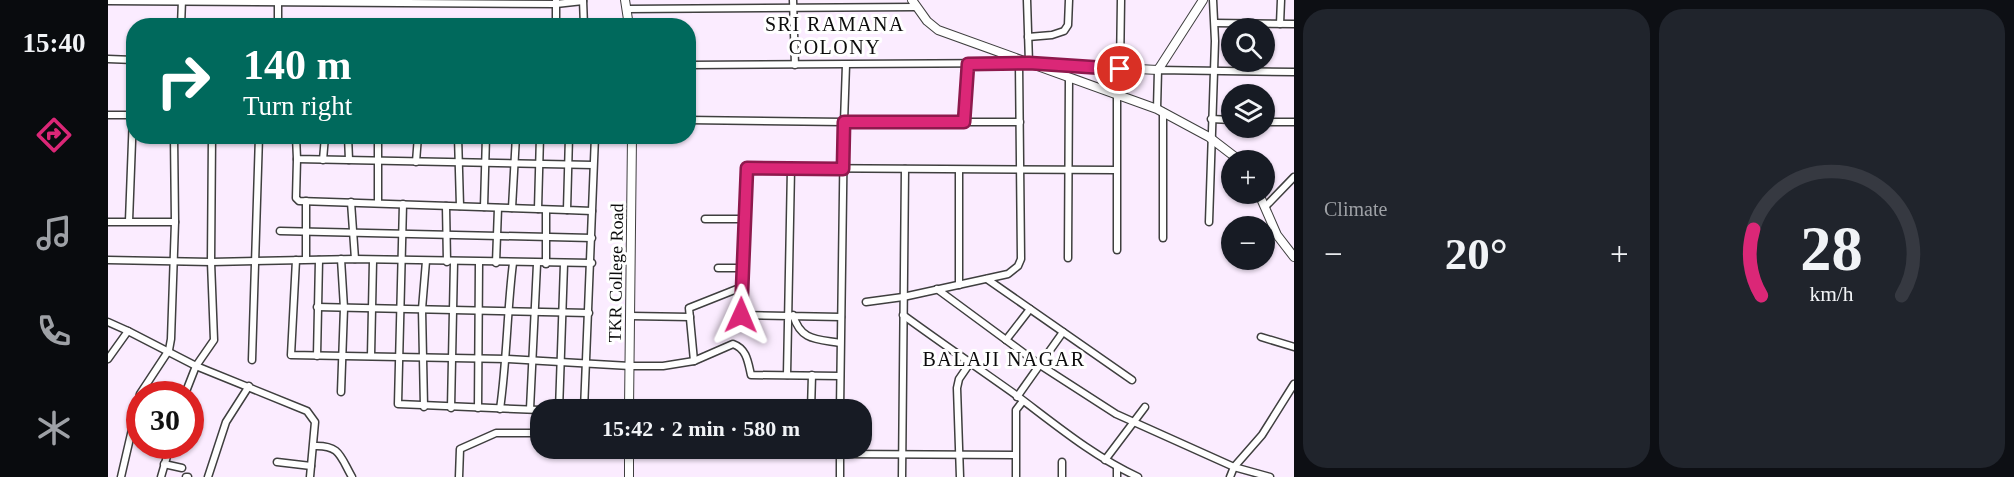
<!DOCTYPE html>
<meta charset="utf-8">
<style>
:root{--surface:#171b24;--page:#20242c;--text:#f1f3f6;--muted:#9ea1a6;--line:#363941;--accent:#db2777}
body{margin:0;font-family:"Times New Roman",serif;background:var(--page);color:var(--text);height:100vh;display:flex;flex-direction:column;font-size:22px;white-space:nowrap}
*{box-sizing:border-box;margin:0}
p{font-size:20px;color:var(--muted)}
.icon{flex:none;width:33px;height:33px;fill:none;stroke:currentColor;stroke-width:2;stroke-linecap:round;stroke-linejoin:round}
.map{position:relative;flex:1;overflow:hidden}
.drawer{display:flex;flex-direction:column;gap:9px;padding:9px;background:#0d0f14;width:720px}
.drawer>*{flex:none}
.hud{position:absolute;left:18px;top:18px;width:570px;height:126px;border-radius:24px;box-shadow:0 2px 4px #0004;background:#00695c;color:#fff;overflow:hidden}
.controls{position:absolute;left:1113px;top:18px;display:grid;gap:12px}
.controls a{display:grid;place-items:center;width:54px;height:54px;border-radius:50%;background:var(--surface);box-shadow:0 2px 4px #0004;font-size:30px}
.speed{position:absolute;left:18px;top:381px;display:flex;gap:12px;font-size:30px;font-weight:700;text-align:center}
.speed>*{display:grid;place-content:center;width:78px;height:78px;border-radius:50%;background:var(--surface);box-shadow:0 2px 4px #0004;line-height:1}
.speed .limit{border:9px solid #d22;background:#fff;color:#111}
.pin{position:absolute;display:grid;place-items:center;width:51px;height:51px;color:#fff;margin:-26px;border:3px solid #fff;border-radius:50%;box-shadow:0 2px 6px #0007}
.me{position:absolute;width:66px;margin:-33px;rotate:1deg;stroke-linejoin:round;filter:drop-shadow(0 0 4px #0008)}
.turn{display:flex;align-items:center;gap:21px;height:126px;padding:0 18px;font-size:27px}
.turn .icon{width:78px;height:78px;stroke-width:2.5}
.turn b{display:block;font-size:42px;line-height:51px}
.big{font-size:45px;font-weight:700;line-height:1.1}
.drawer .widget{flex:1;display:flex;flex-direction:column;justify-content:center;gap:9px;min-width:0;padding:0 21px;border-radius:24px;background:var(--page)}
.drawer .dial{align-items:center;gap:0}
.dial svg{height:156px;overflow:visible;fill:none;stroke:var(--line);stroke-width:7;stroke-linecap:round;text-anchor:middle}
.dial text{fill:var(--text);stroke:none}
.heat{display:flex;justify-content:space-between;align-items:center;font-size:33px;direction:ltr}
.drawer .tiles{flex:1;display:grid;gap:9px;grid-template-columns:repeat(2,1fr)}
.trip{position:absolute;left:422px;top:399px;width:342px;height:60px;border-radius:24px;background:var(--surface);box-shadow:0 2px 4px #0004;font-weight:700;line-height:60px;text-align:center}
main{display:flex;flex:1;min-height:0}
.tab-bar{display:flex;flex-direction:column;width:108px;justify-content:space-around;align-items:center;background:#090b0e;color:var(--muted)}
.tab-bar .icon{width:42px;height:42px}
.tab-bar .on{color:var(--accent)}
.tab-bar b{font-size:27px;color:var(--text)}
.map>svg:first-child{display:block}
</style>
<main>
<nav class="tab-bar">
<b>15:40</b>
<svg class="icon on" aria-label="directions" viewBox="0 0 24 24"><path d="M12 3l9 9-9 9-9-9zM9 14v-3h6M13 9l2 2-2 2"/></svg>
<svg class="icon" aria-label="music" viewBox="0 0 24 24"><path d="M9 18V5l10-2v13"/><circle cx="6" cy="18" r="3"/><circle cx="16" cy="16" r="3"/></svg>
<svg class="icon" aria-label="phone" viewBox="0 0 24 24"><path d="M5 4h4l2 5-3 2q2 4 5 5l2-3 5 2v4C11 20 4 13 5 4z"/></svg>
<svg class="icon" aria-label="climate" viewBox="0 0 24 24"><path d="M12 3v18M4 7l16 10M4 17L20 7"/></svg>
</nav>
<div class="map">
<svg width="1186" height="477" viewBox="0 0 1186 477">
<rect width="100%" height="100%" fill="#fbecff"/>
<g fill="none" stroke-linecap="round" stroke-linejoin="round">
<defs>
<g id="minor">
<path d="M 170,0 L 170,26"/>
<path d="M 475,0 L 476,26"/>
<path d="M 685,0 L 687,65"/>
<path d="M 0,1 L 448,4 L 475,1"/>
<path d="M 448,1 L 448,26"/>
<path d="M 519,9 L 808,7"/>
<path d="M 1107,23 L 1186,24"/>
<path d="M 1172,24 L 1173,0"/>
<path d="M 170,25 L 203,26"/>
<path d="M 73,26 L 74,0"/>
<path d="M 920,37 L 944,35 L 956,31 L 960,25 L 961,0"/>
<path d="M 0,59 L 26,60"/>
<path d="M 580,65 L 921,63 L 919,0"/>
<path d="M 1012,69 L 1013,0"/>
<path d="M 1049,109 L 1050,70 L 1186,72"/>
<path d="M 0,115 L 26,115"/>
<path d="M 1103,119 L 1124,120"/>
<path d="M 580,120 L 736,122 L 738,65"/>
<path d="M 856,122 L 860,64"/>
<path d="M 1156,122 L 1186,122"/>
<path d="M 188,136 L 189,159 L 485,165"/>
<path d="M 240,136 L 241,160"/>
<path d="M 270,136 L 270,203"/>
<path d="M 350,136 L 352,206"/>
<path d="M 461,136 L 459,210 L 484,211"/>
<path d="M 189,159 L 188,198 L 191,201 L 459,210"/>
<path d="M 215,160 L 217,136"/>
<path d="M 308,162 L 310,136"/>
<path d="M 683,168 L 1008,170"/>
<path d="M 243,202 L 247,259"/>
<path d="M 295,204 L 290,404 L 432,410"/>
<path d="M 338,206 L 339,262"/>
<path d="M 376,207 L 378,136"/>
<path d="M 1157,207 L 1186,177"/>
<path d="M 404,208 L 408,136"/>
<path d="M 430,209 L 432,136"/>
<path d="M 438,210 L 438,264"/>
<path d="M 597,219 L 636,219"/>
<path d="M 21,221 L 25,115"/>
<path d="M 0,222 L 67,222"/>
<path d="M 1101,222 L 1107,41 L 1105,0"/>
<path d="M 172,231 L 484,238"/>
<path d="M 1055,238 L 1055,112"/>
<path d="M 1009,250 L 1009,94"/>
<path d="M 960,258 L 961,78"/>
<path d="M 198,259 L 198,201"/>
<path d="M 0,260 L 103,262 L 247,259 L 484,263"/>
<path d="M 188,260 L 183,355 L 399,359 L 522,366 L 555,366 L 586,361 L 581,308 L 634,287"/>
<path d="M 388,263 L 390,208"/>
<path d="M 610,268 L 634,268"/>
<path d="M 879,279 L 1024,380"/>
<path d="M 851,285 L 851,170"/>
<path d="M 829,289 L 932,365 L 1008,414 L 1126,467 L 1162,477"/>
<path d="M 758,302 L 795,297 L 900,274 L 910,266 L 913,259 L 911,64"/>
<path d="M 209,307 L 481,313"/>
<path d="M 685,315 C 693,341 708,339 732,343"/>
<path d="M 795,315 C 832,342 870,368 908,395 C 948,425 985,456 1030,477"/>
<path d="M 523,316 L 582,317"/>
<path d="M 0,322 L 20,331 L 0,359"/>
<path d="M 20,331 L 88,366 L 199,411 L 207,422 L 202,477"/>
<path d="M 1153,337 L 1186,347"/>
<path d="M 898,340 L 922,309"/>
<path d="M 209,356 L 211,260"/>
<path d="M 263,356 L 265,261"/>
<path d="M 144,360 L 151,136"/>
<path d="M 586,361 L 625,344 C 639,349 640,362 643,375 L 732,376"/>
<path d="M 679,375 L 683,168 L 639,168 L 633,315 L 733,317"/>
<path d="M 233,392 L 236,308 L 233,259"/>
<path d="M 32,394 L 61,350 L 63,339 L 67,222 L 66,136"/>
<path d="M 77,394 L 88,366 L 106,340 L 103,262 L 104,136"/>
<path d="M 909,397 L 955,332"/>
<path d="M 316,407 L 314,309 L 318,261"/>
<path d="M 343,408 L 346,262"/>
<path d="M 370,408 L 371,263"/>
<path d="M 392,409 C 399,360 399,311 405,263"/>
<path d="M 422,409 L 429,264"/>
<path d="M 451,410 L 456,264"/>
<path d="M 476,410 L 487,136"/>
<path d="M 703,410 L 704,375"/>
<path d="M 732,410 L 736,122 L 912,122"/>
<path d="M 206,446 C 232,445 232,456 244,477"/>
<path d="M 732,448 L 732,477"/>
<path d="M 732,454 L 907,455"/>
<path d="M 997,460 L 1037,407"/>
<path d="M 169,462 L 203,466"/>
<path d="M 56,464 L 74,468"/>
<path d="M 13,477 L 32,395"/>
<path d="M 53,477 L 62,446"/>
<path d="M 78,477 L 80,477"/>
<path d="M 100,477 L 118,422 L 141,386"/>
<path d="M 351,477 L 352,449 L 388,433 L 432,433"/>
<path d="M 794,477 L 797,169"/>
<path d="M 852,477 L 849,388 L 851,379 L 862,363"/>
<path d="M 908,477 L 908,410 L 915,401"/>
<path d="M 954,477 L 954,462"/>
<path d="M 1009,477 L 1009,467"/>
<path d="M 1122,477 L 1126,467 L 1154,435 L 1186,384"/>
</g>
<g id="tertiary">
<path d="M 517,0 L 521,26"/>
<path d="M 804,0 L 819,21 L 830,30 L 1049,109 L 1101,137 L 1131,160"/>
<path d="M 929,64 L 1050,70 L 1095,0"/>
<path d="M 1151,194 L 1169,235 L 1186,257"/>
<path d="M 521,410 L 524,136"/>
<path d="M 521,477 L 521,448"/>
</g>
</defs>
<!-- minor casing -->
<use href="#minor" stroke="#3f3f3f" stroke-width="9"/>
<!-- tertiary casing -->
<use href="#tertiary" stroke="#3f3f3f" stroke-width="10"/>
<!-- minor -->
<use href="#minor" stroke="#fff" stroke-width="6"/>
<!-- tertiary -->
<use href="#tertiary" stroke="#fff" stroke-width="8"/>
</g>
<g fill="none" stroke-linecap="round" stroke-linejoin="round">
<defs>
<path id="route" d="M 633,315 L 639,168 L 735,169 L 736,122 L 856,122 L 860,64 L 921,63 L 1012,69"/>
</defs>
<!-- route casing -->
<use href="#route" stroke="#8e194d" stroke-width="15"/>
<!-- route -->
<use href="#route" stroke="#db2777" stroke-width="10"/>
</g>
<g text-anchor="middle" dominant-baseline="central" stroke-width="6" stroke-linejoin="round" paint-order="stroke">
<!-- street labels -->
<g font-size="18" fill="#0c0c0c" stroke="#fff">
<text transform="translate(508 273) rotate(-89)">TKR College Road</text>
</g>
<!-- neighbourhood labels -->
<g font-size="20" letter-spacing="1.5" fill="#0c0c0c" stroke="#fff">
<text x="727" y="24">SRI RAMANA<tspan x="727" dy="23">COLONY</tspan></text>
<text x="896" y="359">BALAJI NAGAR</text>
</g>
</g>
</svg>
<div class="controls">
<a><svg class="icon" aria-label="search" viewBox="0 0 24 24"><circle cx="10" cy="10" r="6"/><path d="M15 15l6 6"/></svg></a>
<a><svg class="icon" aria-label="layers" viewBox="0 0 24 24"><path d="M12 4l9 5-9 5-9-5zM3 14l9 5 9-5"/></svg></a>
<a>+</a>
<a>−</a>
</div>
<div class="speed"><div class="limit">30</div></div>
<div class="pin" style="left:1012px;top:69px;background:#d93025"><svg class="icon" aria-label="arrive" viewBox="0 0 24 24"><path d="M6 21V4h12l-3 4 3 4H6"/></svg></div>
<svg class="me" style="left:633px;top:315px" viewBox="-20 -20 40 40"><path d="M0-17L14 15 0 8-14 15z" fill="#db2777" stroke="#fff" stroke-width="4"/></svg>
<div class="trip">15:42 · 2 min · 580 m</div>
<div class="hud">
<div class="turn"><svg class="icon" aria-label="right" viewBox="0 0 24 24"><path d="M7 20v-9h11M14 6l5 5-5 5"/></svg><div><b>140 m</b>Turn right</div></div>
</div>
</div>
<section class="drawer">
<div class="tiles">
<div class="widget"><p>Climate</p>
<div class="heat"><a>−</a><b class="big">20°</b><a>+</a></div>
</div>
<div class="widget dial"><svg viewBox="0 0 100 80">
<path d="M14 69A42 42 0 1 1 86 69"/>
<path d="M14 69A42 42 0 0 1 10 35" stroke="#db2777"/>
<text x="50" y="56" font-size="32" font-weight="700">28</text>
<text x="50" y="72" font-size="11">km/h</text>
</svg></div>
</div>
</section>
</main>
